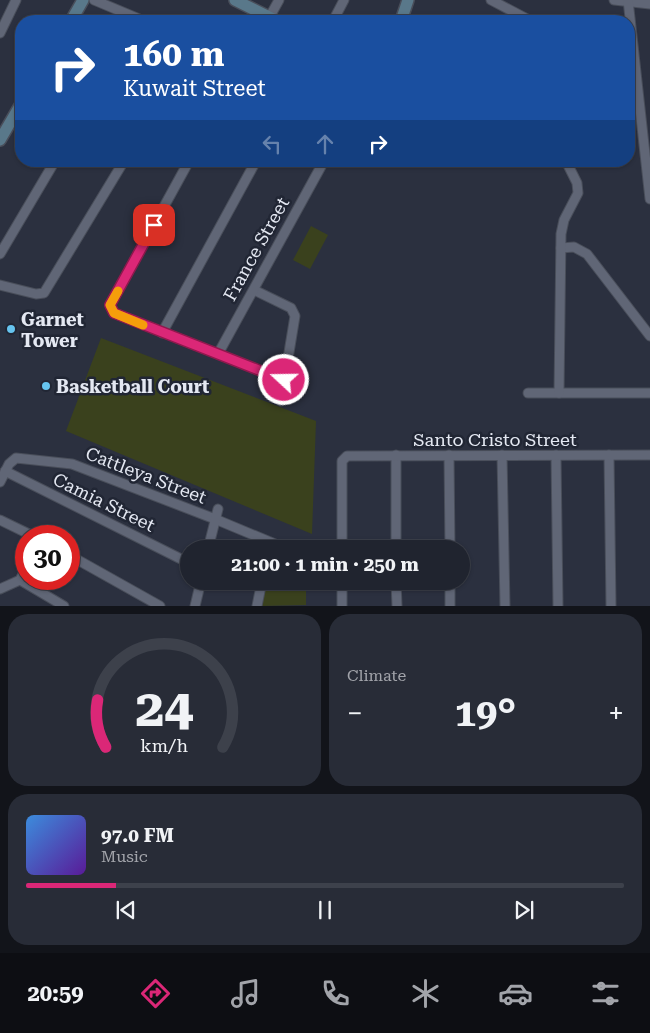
<!DOCTYPE html>
<meta charset="utf-8">
<style>
:root{--surface:#20242f;--page:#282c37;--text:#f1f3f6;--muted:#a2a4aa;--line:#3d414b;--accent:#db2777}
body{margin:0;font-family:"Roboto Serif",serif;background:var(--page);color:var(--text);height:100vh;display:flex;flex-direction:column;font-size:19px;white-space:nowrap}
*{box-sizing:border-box;margin:0}
p{font-size:16px;color:var(--muted)}
.icon{flex:none;width:28px;height:28px;fill:none;stroke:currentColor;stroke-width:2;stroke-linecap:round;stroke-linejoin:round}
.map{position:relative;height:606px;overflow:hidden}
.panel{display:flex;flex-direction:column;gap:8px;padding:8px;background:#12141a;flex:1}
.panel>*{flex:none}
.top-card{position:absolute;left:15px;top:15px;width:620px;height:152px;border-radius:20px;box-shadow:0 1px 4px #0004,0 0 0 1px var(--line);background:#1a4fa0;color:#fff;overflow:hidden}
.speed{position:absolute;left:15px;top:525px;display:flex;gap:10px;font-size:25px;font-weight:700;text-align:center}
.speed>*{display:grid;place-content:center;width:65px;height:65px;border-radius:50%;background:var(--surface);box-shadow:0 1px 4px #0004,0 0 0 1px var(--line);line-height:1}
.speed .limit{border:8px solid #d22;background:#fff;color:#111}
.pin{position:absolute;display:grid;place-items:center;width:42px;height:42px;color:#fff;margin:-21px;border-radius:10px;box-shadow:0 2px 8px #0006}
.me{position:absolute;width:55px;margin:-28px;rotate:291deg;stroke-linejoin:round;filter:drop-shadow(0 0 4px #0008)}
.turn{display:flex;align-items:center;gap:18px;height:105px;padding:0 25px;font-size:22px}
.turn .icon{width:65px;height:65px;stroke-width:2.5}
.turn b{display:block;font-size:35px;line-height:42px}
.lanes{display:flex;align-items:center;height:48px;padding:0 25px;background:#0003;justify-content:center;gap:25px;direction:ltr}
.lanes .off{opacity:.35}
.big{font-size:38px;font-weight:700;line-height:1.1}
.panel .tile{flex:1;display:flex;flex-direction:column;justify-content:center;gap:8px;min-width:0;padding:0 18px;border-radius:20px;background:var(--page)}
.panel .dial{align-items:center;gap:0}
.dial svg{height:130px;overflow:visible;fill:none;stroke:var(--line);stroke-width:7;stroke-linecap:round;text-anchor:middle}
.dial text{fill:var(--text);stroke:none}
.song{display:flex;align-items:center;gap:15px}
.cover{width:60px;height:60px;border-radius:8px;background:linear-gradient(135deg,hsl(210 70% 55%),hsl(270 70% 35%))}
.played{height:5px;border-radius:2px;background:linear-gradient(90deg,var(--accent) 15%,var(--line) 15%)}
.keys{display:flex;justify-content:space-around;direction:ltr}
.heat{display:flex;justify-content:space-between;align-items:center;font-size:28px;direction:ltr}
.panel .tiles{flex:1;display:grid;gap:8px;grid-template-columns:1fr 1fr}
.tile:last-child{grid-column:span 2}
.trip{position:absolute;left:180px;top:540px;width:290px;height:50px;border-radius:25px;background:var(--surface);box-shadow:0 1px 4px #0004,0 0 0 1px var(--line);font-weight:700;line-height:50px;text-align:center}
.menu{display:flex;height:80px;justify-content:space-around;align-items:center;background:#0d0e13;color:var(--muted)}
.menu .icon{width:35px;height:35px}
.menu .current{color:var(--accent)}
.menu b{font-size:22px;color:var(--text)}
.map>svg:first-child{display:block}
</style>
<div class="map">
<svg width="650" height="606" viewBox="0 0 650 606">
<rect width="100%" height="100%" fill="#2b303f"/>
<!-- green -->
<g fill="#3a411d">
<path d="M 311,226 L 328,235 L 310,269 L 293,260 Z"/>
<path d="M 101,338 L 316,421 L 312,534 L 66,431 Z"/>
<path d="M 267,581 L 302,581 L 306,583 L 306,605 L 261,606 Z"/>
</g>
<g fill="none" stroke-linecap="round" stroke-linejoin="round">
<defs>
<g id="minor">
<path d="M 94,0 L 144,21"/>
<path d="M 491,0 L 531,21"/>
<path d="M 614,0 L 650,4"/>
<path d="M 628,0 L 650,199"/>
<path d="M 269,18 L 279,0"/>
<path d="M 333,21 L 344,0"/>
<path d="M 0,33 L 16,0"/>
<path d="M 189,161 L 110,305 L 114,313 L 284,380"/>
<path d="M 561,248 L 574,247 L 587,254 L 650,336"/>
<path d="M 0,254 L 55,161"/>
<path d="M 0,285 L 36,294 L 44,293 L 124,161"/>
<path d="M 254,290 L 291,308 L 295,316 L 281,401"/>
<path d="M 162,333 L 256,161"/>
<path d="M 218,354 L 324,161"/>
<path d="M 528,393 L 650,393"/>
<path d="M 559,393 L 561,234 L 564,220 L 578,193 L 577,183 L 566,161"/>
<path d="M 396,455 L 396,549"/>
<path d="M 449,455 L 450,549"/>
<path d="M 502,455 L 505,606"/>
<path d="M 556,455 L 558,606"/>
<path d="M 609,455 L 611,606"/>
<path d="M 5,471 L 189,563"/>
<path d="M 0,482 L 9,464 L 16,458 L 72,464 L 215,519 L 287,549"/>
<path d="M 0,520 L 33,536"/>
<path d="M 208,549 L 218,509"/>
<path d="M 342,549 L 342,461 L 347,456 L 650,455"/>
<path d="M 69,555 L 160,606"/>
<path d="M 20,580 L 64,606"/>
<path d="M 342,581 L 342,606"/>
<path d="M 396,581 L 397,606"/>
<path d="M 450,581 L 450,606"/>
<path d="M 0,589 L 20,580 L 26,568"/>
<path d="M 195,606 L 201,581"/>
<path d="M 257,606 L 262,581"/>
</g>
<g id="secondary">
<path d="M 235,0 L 277,21"/>
<path d="M 71,21 L 83,0"/>
<path d="M 401,21 L 408,0"/>
<path d="M 0,140 L 21,104"/>
</g>
</defs>
<!-- minor casing -->
<use href="#minor" stroke="#494e5a" stroke-width="11"/>
<!-- secondary casing -->
<use href="#secondary" stroke="#494e5a" stroke-width="14"/>
<!-- minor -->
<use href="#minor" stroke="#606676" stroke-width="9"/>
<!-- secondary -->
<use href="#secondary" stroke="#59788a" stroke-width="11"/>
</g>
<g fill="none" stroke-linecap="round" stroke-linejoin="round">
<defs>
<path id="route" d="M 154,225 L 110,305 L 114,313 L 284,380"/>
</defs>
<!-- route casing -->
<use href="#route" stroke="#8e194d" stroke-width="12"/>
<!-- route -->
<use href="#route" stroke="#db2777" stroke-width="9"/>
<!-- slow -->
<path stroke="#f59e0b" stroke-width="9" d="M 118,291 L 110,305 L 114,313 L 143,325"/>
</g>
<!-- markers -->
<g fill="#66c4ef" stroke="#212634" stroke-width="2">
<circle cx="11" cy="329" r="5"/>
<circle cx="46" cy="386" r="5"/>
</g>
<g text-anchor="middle" dominant-baseline="central" stroke-width="5" stroke-linejoin="round" paint-order="stroke">
<!-- street labels -->
<g font-size="18" fill="#e4e8f2" stroke="#212634">
<text transform="translate(256 249) rotate(-61)">France Street</text>
<text x="495" y="439">Santo Cristo Street</text>
<text transform="translate(146 475) rotate(21)">Cattleya Street</text>
<text transform="translate(104 502) rotate(26)">Camia Street</text>
</g>
<!-- poi labels -->
<g font-size="18" font-weight="bold" fill="#e4e8f2" stroke="#212634" text-anchor="start">
<text x="21" y="319">Garnet<tspan x="21" dy="21">Tower</tspan></text>
<text x="56" y="386">Basketball Court</text>
</g>
</g>
</svg>
<div class="speed"><div class="limit">30</div></div>
<div class="pin" style="left:154px;top:225px;background:#d93025"><svg class="icon" aria-label="arrive" viewBox="0 0 24 24"><path d="M6 21V4h12l-3 4 3 4H6"/></svg></div>
<svg class="me" style="left:284px;top:380px" viewBox="-20 -20 40 40"><circle r="17" fill="#db2777" stroke="#fff" stroke-width="3"/><path d="M0-11L8 9 0 5-8 9z" fill="#fff"/></svg>
<div class="trip">21:00 · 1 min · 250 m</div>
<div class="top-card">
<div class="turn"><svg class="icon" aria-label="right" viewBox="0 0 24 24"><path d="M7 20v-9h11M14 6l5 5-5 5"/></svg><div><b>160 m</b>Kuwait Street</div></div>
<div class="lanes"><svg class="icon off" aria-label="left" viewBox="0 0 24 24"><path d="M17 20v-9H6M10 6l-5 5 5 5"/></svg><svg class="icon off" aria-label="ahead" viewBox="0 0 24 24"><path d="M12 20V5M6 11l6-6 6 6"/></svg><svg class="icon" aria-label="right" viewBox="0 0 24 24"><path d="M7 20v-9h11M14 6l5 5-5 5"/></svg></div>
</div>
</div>
<section class="panel">
<div class="tiles">
<div class="tile dial"><svg viewBox="0 0 100 80">
<path d="M14 69A42 42 0 1 1 86 69"/>
<path d="M14 69A42 42 0 0 1 9 40" stroke="#db2777"/>
<text x="50" y="56" font-size="32" font-weight="700">24</text>
<text x="50" y="72" font-size="11">km/h</text>
</svg></div>
<div class="tile"><p>Climate</p>
<div class="heat"><a>−</a><b class="big">19°</b><a>+</a></div>
</div>
<div class="tile">
<div class="song"><i class="cover"></i><div><b>97.0 FM</b><p>Music</p></div></div>
<div class="played"></div>
<div class="keys"><svg class="icon" aria-label="previous" viewBox="0 0 24 24"><path d="M18 5L8 12l10 7zM5 5v14"/></svg><svg class="icon" aria-label="pause" viewBox="0 0 24 24"><path d="M8 5v14M16 5v14"/></svg><svg class="icon" aria-label="next" viewBox="0 0 24 24"><path d="M6 5l10 7-10 7zM19 5v14"/></svg></div>
</div>
</div>
</section>
<nav class="menu">
<b>20:59</b>
<svg class="icon current" aria-label="directions" viewBox="0 0 24 24"><path d="M12 3l9 9-9 9-9-9zM9 14v-3h6M13 9l2 2-2 2"/></svg>
<svg class="icon" aria-label="music" viewBox="0 0 24 24"><path d="M9 18V5l10-2v13"/><circle cx="6" cy="18" r="3"/><circle cx="16" cy="16" r="3"/></svg>
<svg class="icon" aria-label="phone" viewBox="0 0 24 24"><path d="M5 4h4l2 5-3 2q2 4 5 5l2-3 5 2v4C11 20 4 13 5 4z"/></svg>
<svg class="icon" aria-label="climate" viewBox="0 0 24 24"><path d="M12 3v18M4 7l16 10M4 17L20 7"/></svg>
<svg class="icon" aria-label="car" viewBox="0 0 24 24"><path d="M5 17H2v-5l4-1 3-4h7l3 4 3 1v5h-3M9 17h6M6 11h13"/><circle cx="7" cy="17" r="2"/><circle cx="17" cy="17" r="2"/></svg>
<svg class="icon" aria-label="filters" viewBox="0 0 24 24"><path d="M4 7h16M4 17h16"/><circle cx="9" cy="7" r="2"/><circle cx="15" cy="17" r="2"/></svg>
</nav>
